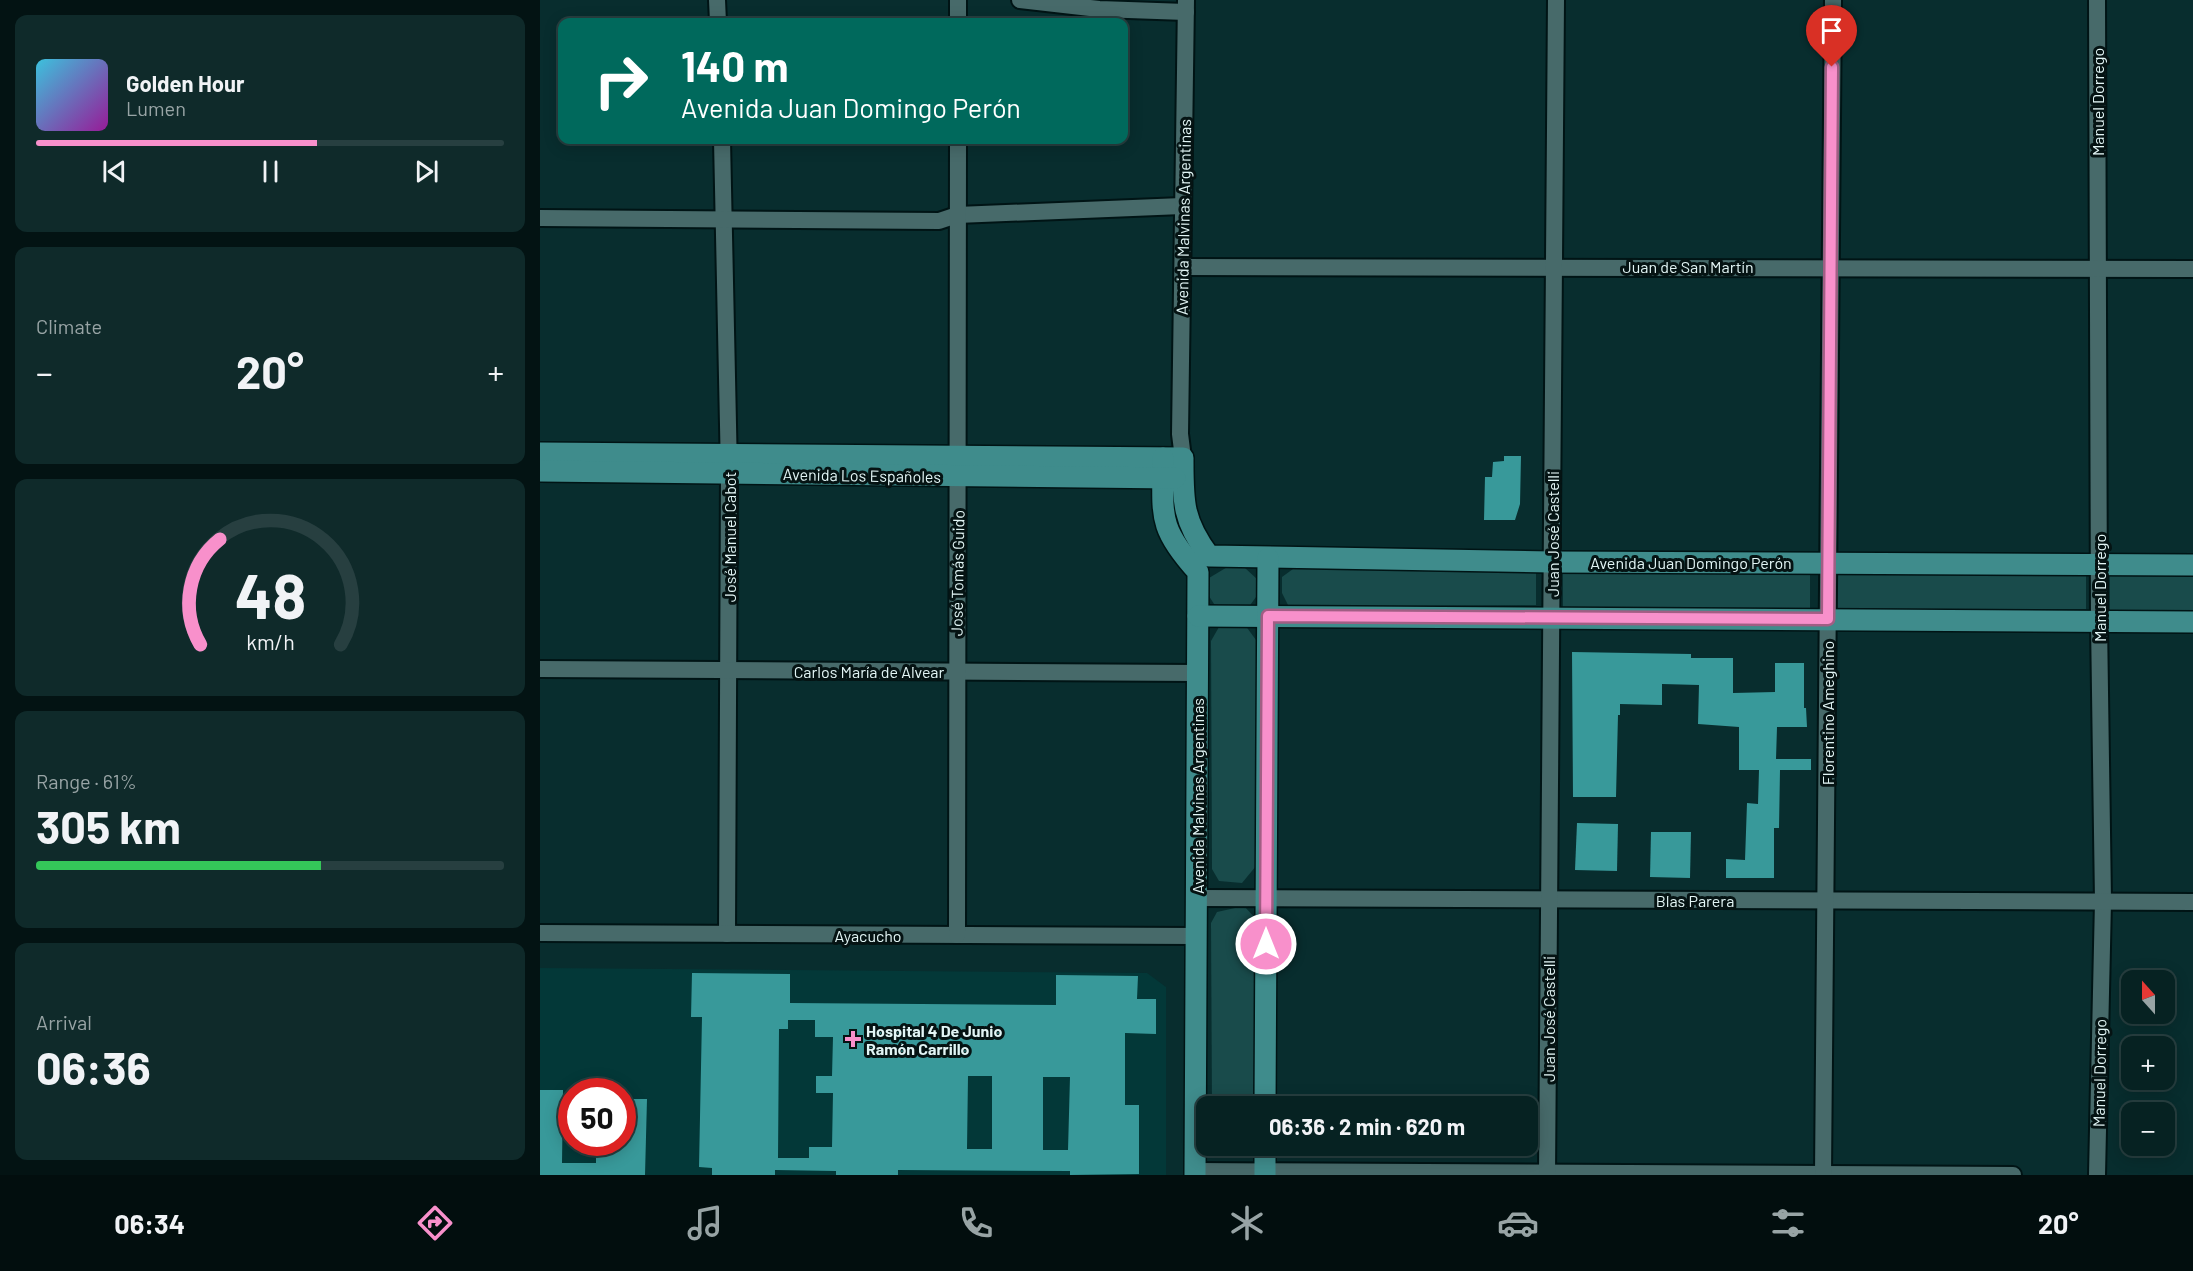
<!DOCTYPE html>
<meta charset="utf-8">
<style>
:root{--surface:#062222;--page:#0f2a2a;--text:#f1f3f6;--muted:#98a4a5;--line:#273f40;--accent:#f890cb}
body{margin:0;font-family:Barlow,sans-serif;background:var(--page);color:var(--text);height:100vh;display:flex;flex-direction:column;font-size:22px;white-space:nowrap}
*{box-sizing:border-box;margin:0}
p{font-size:20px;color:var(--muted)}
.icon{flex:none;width:33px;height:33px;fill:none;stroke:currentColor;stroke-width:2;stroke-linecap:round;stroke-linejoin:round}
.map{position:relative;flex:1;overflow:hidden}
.side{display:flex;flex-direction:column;gap:15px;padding:15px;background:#031313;width:540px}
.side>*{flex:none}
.guide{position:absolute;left:18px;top:18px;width:570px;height:126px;border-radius:12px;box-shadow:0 3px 15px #0003,0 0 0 2px var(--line);background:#00695c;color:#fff;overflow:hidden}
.needle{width:39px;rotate:339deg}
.buttons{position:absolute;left:1581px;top:970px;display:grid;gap:12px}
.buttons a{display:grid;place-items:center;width:54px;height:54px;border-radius:12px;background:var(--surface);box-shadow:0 3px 15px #0003,0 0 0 2px var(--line);font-size:30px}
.speed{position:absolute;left:18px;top:1078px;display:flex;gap:12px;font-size:30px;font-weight:700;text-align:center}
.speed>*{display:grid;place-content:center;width:78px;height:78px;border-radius:50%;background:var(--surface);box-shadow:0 3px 15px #0003,0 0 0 2px var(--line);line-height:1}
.speed .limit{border:9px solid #d22;background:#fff;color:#111}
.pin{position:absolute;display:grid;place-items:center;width:51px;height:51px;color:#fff;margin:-62px -26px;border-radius:50% 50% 50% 0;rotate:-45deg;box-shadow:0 0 6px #0007}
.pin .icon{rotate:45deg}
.me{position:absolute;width:66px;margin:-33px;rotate:0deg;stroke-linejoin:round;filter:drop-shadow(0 0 4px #0008)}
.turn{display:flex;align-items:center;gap:21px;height:126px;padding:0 24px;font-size:27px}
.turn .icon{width:78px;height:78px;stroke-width:2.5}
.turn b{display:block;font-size:42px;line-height:51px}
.big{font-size:45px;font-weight:700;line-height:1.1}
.side .card{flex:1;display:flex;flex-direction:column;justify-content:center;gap:9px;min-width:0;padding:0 21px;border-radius:12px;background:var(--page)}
.side .dial{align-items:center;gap:0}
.dial svg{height:156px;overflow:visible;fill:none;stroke:var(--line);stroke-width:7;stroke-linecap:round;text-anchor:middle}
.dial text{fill:var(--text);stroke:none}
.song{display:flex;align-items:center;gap:18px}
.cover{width:72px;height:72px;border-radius:9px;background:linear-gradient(135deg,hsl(190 70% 55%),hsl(300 70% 35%))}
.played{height:6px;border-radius:3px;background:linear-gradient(90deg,var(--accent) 60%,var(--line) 60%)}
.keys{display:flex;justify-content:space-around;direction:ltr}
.heat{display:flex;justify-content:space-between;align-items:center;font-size:33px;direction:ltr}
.charge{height:9px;border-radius:4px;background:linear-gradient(90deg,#34c759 61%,var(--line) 0)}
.trip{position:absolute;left:656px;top:1096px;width:342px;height:60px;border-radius:12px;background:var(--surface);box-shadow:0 3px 15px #0003,0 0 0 2px var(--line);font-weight:700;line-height:60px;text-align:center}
.tabs{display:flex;height:96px;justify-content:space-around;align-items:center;background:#020e0e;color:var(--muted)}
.tabs .icon{width:42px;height:42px}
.tabs .active{color:var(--accent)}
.tabs b{font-size:27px;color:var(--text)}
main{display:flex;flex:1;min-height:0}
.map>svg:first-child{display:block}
</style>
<main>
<section class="side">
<div class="card">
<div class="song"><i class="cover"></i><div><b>Golden Hour</b><p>Lumen</p></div></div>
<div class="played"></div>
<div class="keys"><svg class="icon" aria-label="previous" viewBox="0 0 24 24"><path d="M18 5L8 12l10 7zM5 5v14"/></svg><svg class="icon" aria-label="pause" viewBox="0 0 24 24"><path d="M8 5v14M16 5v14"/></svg><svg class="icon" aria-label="next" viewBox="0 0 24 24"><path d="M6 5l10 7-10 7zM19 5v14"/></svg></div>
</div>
<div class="card"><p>Climate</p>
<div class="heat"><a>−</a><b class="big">20°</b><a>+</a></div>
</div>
<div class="card dial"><svg viewBox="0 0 100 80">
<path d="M14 69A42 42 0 1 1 86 69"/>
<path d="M14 69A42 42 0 0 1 24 15" stroke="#f890cb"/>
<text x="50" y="56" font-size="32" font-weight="700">48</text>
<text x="50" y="72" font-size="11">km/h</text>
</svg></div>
<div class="card"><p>Range · 61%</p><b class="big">305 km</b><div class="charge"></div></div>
<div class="card"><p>Arrival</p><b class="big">06:36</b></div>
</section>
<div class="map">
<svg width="1653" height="1175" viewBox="0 0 1653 1175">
<rect width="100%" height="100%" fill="#082d2e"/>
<!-- built -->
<path fill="#033838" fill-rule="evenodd" d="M 0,968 L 607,973 L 626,987 L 626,1175 L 0,1175 ZM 32,1092 L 82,1092 L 82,1143 L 32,1143 Z"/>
<!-- green -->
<g fill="#194b4b">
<path d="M 689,566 L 705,568 L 718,580 L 716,597 L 708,608 L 676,607 L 667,593 L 669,578 Z"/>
<path d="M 996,568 L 996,605 L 749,607 L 742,593 L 742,577 L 753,569 Z"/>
<path d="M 1023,570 L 1270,571 L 1270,608 L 1023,608 Z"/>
<path d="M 1546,572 L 1546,609 L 1294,610 L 1294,573 Z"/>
<path d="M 1570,574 L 1653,574 L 1653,611 L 1570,612 Z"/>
<path d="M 705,625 L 716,640 L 716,866 L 702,883 L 679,881 L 672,869 L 671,641 L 679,627 Z"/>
<path d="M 704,906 L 717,920 L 716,1107 L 672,1107 L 671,923 L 677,912 Z"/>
</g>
<!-- building -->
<g fill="#38999a" fill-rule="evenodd">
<path d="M 964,456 L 981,456 L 980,504 L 975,520 L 944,520 L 945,477 L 952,477 L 953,462 L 964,461 Z"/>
<path d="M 1032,652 L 1151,654 L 1151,658 L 1193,658 L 1193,693 L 1235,692 L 1235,663 L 1264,663 L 1264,708 L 1266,708 L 1267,727 L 1237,727 L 1236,759 L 1271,759 L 1271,770 L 1240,770 L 1239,828 L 1234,828 L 1234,878 L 1186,878 L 1186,859 L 1205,860 L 1207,803 L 1218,804 L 1219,770 L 1199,770 L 1199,727 L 1158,724 L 1159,685 L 1122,684 L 1122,705 L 1080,704 L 1080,715 L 1078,715 L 1076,797 L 1033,797 Z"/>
<path d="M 1037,823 L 1078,824 L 1077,871 L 1035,870 Z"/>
<path d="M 1111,832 L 1151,832 L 1150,878 L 1110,877 Z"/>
<path d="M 152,973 L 250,974 L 250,1003 L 516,1005 L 516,975 L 598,976 L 597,999 L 616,999 L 616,1034 L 585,1033 L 585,1105 L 599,1105 L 599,1174 L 530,1175 L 530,1171 L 358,1170 L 358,1175 L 296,1175 L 296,1171 L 235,1170 L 235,1175 L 172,1175 L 172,1168 L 159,1167 L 162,1017 L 151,1017 ZM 248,1020 L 275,1020 L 275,1037 L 293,1037 L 292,1076 L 276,1076 L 276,1093 L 293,1093 L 292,1147 L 269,1147 L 269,1158 L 238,1158 L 239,1029 L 248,1029 ZM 428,1076 L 452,1076 L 452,1149 L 427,1149 ZM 503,1077 L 530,1077 L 528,1150 L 503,1150 Z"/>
<path d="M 0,1090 L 23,1090 L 22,1163 L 56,1163 L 56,1143 L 82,1143 L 82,1099 L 107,1099 L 105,1175 L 0,1175 Z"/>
</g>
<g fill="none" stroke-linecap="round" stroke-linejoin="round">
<defs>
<g id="minor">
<path d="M 177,0 L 178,22"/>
<path d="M 480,0 L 559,9 L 646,12"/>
<path d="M 1557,0 L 1559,622 L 1563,901 L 1557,1175"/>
<path d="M 418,22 L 418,0"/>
<path d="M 182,140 L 189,472 L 187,934"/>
<path d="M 0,218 L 399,221 L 417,215 L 642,206"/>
<path d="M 643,267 L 1653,269"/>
<path d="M 643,458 L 640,434 L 646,0"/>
<path d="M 0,669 L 657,673"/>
<path d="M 657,898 L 1653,902"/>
<path d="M 0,933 L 656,936"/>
<path d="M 417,935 L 418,140"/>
<path d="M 655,1171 L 1473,1175"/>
<path d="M 1007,1175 L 1016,0"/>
<path d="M 1283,1175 L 1293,0"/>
</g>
<g id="major">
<path d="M 0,453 L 643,458 C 643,500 642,520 669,556 L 1011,562 L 1653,565"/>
<path d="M 623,458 C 623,516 617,527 658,572 L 655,1175"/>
<path d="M 0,471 L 635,478"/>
<path d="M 658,616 L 1653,622"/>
<path d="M 725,1107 L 728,558"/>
<path d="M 725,1175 L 725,1146"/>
</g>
</defs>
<!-- minor casing -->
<use href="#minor" stroke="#001415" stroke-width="20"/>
<!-- major casing -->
<use href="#major" stroke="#001415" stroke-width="24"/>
<!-- minor -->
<use href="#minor" stroke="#476a6a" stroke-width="16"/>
<!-- major -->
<use href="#major" stroke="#3f8c8c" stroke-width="21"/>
</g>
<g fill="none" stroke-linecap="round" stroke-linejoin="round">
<defs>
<path id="route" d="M 726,944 L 728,616 L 1288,619 L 1292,67"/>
</defs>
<!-- route casing -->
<use href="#route" stroke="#a15e84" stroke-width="15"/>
<!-- route -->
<use href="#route" stroke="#f890cb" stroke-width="10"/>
</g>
<!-- markers -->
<path fill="#f890cb" stroke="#051313" stroke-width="2" d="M310 1030h6v6h6v6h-6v6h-6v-6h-6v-6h6z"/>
<g text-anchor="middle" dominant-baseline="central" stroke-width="6" stroke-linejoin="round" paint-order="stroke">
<!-- street labels -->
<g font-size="16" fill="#e2f5f5" stroke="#051313">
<text transform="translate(1557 102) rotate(-90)">Manuel Dorrego</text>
<text transform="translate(643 217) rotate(-89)">Avenida Malvinas Argentinas</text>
<text x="1148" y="266">Juan de San Martín</text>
<text transform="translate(322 475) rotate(1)">Avenida Los Españoles</text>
<text transform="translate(1012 534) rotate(-90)">Juan José Castelli</text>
<text transform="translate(189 537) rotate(-90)">José Manuel Cabot</text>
<text x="1151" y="562">Avenida Juan Domingo Perón</text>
<text transform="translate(417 573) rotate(-89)">José Tomás Guido</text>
<text transform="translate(1559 588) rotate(-90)">Manuel Dorrego</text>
<text x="329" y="671">Carlos María de Alvear</text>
<text transform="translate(1287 713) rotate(-90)">Florentino Ameghino</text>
<text transform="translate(657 796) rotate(-90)">Avenida Malvinas Argentinas</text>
<text x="1155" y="900">Blas Parera</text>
<text x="328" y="935">Ayacucho</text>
<text transform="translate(1008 1019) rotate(-90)">Juan José Castelli</text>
<text transform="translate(1559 1073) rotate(-89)">Manuel Dorrego</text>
</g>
<!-- poi labels -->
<g font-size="16" font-weight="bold" fill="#e2f5f5" stroke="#051313" text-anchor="start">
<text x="326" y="1030">Hospital 4 De Junio<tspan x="326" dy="18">Ramón Carrillo</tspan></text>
</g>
</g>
</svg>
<div class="buttons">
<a><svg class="needle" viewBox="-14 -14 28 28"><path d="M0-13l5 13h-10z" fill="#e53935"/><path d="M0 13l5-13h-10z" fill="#98a4a5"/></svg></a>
<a>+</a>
<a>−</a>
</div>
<div class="speed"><div class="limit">50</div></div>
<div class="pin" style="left:1292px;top:67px;background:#d93025"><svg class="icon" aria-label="arrive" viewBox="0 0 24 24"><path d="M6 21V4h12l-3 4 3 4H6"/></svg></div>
<svg class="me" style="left:726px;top:944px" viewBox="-20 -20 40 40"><circle r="17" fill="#f890cb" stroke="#fff" stroke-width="3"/><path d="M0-11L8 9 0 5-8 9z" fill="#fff"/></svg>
<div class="trip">06:36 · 2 min · 620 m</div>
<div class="guide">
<div class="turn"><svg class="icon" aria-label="right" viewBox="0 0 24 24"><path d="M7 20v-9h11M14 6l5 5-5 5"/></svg><div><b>140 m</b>Avenida Juan Domingo Perón</div></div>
</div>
</div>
</main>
<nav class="tabs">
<b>06:34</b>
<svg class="icon active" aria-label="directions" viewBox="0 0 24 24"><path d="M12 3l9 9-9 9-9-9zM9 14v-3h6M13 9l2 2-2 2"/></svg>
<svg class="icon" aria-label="music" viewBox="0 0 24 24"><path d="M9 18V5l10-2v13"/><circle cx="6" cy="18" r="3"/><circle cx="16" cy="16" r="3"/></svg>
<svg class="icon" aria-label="phone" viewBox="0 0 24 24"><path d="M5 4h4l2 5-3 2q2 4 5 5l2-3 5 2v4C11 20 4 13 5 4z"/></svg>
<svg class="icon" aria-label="climate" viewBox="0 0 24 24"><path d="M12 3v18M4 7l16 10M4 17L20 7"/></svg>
<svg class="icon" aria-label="car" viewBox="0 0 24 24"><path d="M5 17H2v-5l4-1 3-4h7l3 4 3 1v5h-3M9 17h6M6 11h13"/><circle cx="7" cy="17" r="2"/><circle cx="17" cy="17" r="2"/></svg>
<svg class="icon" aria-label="filters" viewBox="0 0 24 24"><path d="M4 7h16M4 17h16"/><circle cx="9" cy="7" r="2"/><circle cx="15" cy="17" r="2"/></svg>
<b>20°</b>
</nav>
